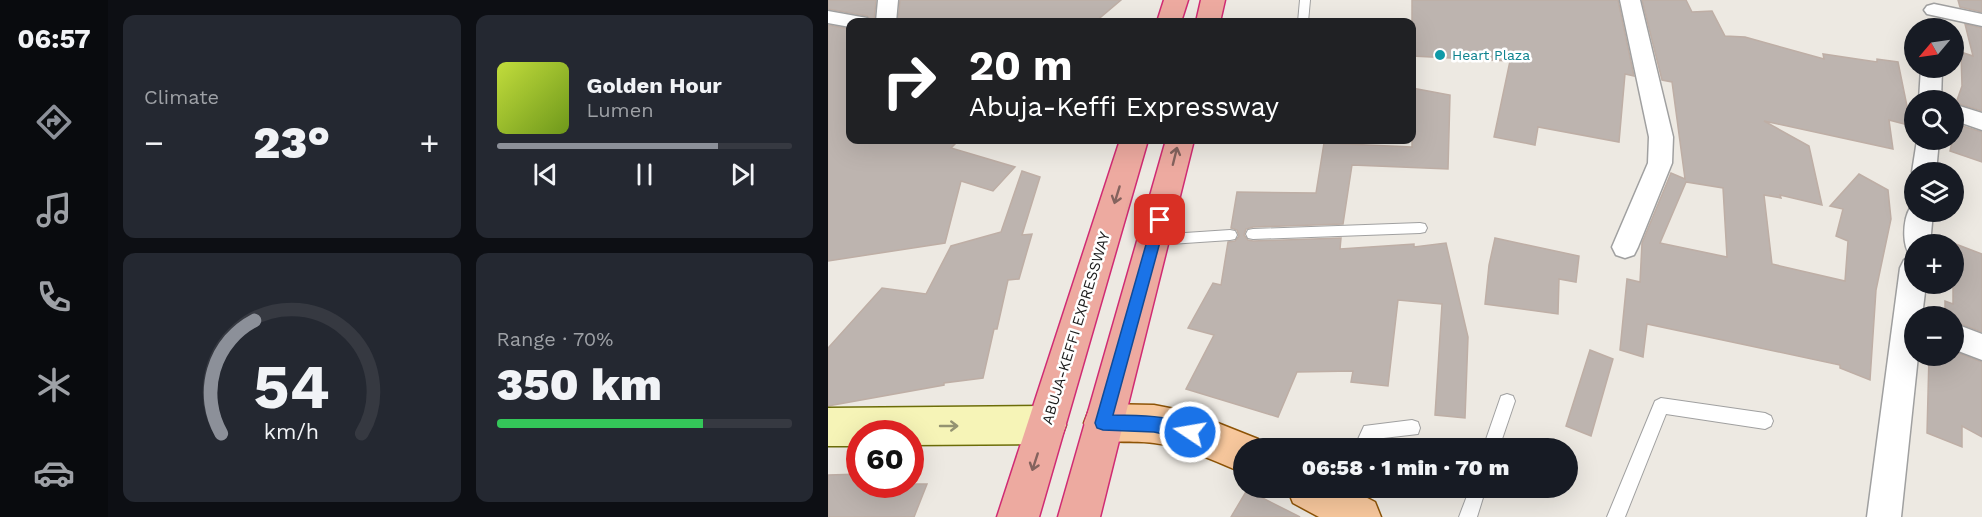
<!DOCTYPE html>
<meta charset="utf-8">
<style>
:root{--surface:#171b24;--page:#242831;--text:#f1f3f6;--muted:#9ea1a6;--line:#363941;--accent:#8c9099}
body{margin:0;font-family:"Work Sans",sans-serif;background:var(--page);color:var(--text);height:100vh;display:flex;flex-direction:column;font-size:22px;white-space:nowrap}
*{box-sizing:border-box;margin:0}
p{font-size:20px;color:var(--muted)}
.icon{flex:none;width:33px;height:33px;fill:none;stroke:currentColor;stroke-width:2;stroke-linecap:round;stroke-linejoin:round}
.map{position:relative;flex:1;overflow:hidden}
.panel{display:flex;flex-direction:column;gap:15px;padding:15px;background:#0d0f14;width:720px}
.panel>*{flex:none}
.top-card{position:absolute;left:18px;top:18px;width:570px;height:126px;border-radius:12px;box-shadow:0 6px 24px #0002;background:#202124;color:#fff;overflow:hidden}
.needle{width:39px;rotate:241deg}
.controls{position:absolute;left:1076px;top:18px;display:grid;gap:12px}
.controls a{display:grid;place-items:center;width:60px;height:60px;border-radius:50%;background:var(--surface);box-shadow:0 6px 24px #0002;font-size:30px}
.speed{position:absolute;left:18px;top:420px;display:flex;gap:12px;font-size:30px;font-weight:700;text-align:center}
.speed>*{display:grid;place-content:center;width:78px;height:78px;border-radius:50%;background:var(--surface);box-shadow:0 6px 24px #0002;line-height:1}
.speed .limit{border:9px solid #d22;background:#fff;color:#111}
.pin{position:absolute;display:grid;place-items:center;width:51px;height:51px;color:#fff;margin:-26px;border-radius:12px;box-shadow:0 3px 9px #0006}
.me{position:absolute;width:66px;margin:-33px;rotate:282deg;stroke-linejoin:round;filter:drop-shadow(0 0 4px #0008)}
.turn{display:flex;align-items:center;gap:21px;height:126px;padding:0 24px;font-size:27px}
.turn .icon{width:78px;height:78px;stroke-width:2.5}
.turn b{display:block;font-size:42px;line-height:51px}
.big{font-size:45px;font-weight:800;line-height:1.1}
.panel .tile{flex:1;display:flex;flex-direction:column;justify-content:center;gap:9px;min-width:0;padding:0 21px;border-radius:12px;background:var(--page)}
.panel .dial{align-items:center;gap:0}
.dial svg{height:156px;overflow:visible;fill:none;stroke:var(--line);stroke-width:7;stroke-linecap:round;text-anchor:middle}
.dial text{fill:var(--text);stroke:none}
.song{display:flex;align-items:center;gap:18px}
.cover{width:72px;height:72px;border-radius:9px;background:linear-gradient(135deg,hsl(70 70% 55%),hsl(80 70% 35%))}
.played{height:6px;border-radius:3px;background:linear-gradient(90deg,var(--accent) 75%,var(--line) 75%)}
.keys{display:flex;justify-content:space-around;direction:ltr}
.heat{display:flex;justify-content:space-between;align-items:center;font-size:33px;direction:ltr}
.charge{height:9px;border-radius:4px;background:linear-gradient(90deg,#34c759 70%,var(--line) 0)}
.panel .tiles{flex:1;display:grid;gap:15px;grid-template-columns:repeat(2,1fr)}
.trip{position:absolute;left:405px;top:438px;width:345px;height:60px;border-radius:30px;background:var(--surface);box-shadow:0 6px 24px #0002;font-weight:800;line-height:60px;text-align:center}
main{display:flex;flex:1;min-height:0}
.tabs{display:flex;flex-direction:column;width:108px;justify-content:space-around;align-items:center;background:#090b0e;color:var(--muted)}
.tabs .icon{width:42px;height:42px}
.tabs .selected{color:var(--accent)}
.tabs b{font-size:27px;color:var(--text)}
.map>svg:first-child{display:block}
</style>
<main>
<nav class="tabs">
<b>06:57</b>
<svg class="icon selected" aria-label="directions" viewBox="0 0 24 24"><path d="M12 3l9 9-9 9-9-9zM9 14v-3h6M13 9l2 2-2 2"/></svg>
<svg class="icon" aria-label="music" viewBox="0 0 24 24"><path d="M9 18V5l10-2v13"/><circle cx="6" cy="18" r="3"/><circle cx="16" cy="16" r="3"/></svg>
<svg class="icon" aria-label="phone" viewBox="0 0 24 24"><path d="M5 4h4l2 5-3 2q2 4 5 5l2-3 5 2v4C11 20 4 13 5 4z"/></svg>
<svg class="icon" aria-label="climate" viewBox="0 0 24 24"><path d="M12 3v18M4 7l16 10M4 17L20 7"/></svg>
<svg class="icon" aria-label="car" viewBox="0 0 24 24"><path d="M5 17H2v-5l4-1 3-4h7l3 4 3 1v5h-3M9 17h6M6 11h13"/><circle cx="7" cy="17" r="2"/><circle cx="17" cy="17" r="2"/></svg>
</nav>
<section class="panel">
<div class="tiles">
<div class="tile"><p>Climate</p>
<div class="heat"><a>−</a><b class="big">23°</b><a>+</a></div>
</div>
<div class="tile">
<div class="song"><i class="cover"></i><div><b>Golden Hour</b><p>Lumen</p></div></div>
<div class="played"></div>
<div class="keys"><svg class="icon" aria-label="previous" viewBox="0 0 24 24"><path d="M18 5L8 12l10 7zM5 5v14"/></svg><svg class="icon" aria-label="pause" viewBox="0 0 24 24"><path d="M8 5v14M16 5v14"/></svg><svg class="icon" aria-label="next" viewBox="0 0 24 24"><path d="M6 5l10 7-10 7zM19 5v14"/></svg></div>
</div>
<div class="tile dial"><svg viewBox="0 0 100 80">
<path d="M14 69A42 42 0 1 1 86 69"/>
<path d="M14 69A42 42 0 0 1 31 11" stroke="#8c9099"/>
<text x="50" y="56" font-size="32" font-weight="700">54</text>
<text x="50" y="72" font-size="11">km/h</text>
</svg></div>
<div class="tile"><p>Range · 70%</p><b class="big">350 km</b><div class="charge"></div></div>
</div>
</section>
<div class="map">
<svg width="1154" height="517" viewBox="0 0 1154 517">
<rect width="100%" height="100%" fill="#ede9e2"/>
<!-- building -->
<g fill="#bdb4af" stroke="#beaea5" stroke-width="1.5" fill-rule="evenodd">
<path d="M 0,0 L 48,0 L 46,22 L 39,16 L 0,9 Z"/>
<path d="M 72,0 L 293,0 L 267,22 L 70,22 Z"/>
<path d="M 584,0 L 790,0 L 806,76 L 797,74 L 791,142 L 710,127 L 707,145 L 666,137 L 682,61 L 584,56 Z"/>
<path d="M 814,0 L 858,0 L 864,12 L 884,11 L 897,36 L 917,37 L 996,59 L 995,54 L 1049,62 L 1049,59 L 1070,62 L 1079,106 L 1080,125 L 1061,120 L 1065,149 L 936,121 L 981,146 L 994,205 L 952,195 L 953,198 L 936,195 L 944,264 L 1017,281 L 1020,241 L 1008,236 L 1015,209 L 1002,206 L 1031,174 L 1060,190 L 1063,219 L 1048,290 L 1042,380 L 1012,368 L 1012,365 L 819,324 L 815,357 L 792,350 L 799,279 L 812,282 L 814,243 L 843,173 L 857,179 L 844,82 L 834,80 ZM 858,182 L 895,188 L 899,257 L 832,243 Z"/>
<path d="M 1130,0 L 1154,0 L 1154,12 L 1132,7 Z"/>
<path d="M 1137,24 L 1154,28 L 1154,111 L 1128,103 L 1134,86 L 1133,52 L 1145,56 Z"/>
<path d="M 0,25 L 22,29 L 22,140 L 131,140 L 123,148 L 187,167 L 165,191 L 133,181 L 117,243 L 0,261 Z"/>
<path d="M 584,88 L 622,95 L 620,169 L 524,165 L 515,224 L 425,227 L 418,229 L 416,235 L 420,240 L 425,241 L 513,238 L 512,249 L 586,244 L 586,247 L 618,243 L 640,337 L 637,418 L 607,415 L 614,304 L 570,300 L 560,386 L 523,382 L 525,371 L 469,372 L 450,417 L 358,389 L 386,335 L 360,328 L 385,283 L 393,285 L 400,242 L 407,241 L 411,236 L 409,230 L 403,228 L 409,192 L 488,193 L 496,143 L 584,147 Z"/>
<path d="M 1128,124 L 1154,132 L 1154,162 L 1122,151 Z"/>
<path d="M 194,171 L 212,177 L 194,235 L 204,234 L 191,279 L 180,280 L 169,329 L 166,329 L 155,378 L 116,383 L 116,385 L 0,406 L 0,348 L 54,288 L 98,294 L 123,246 L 173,232 Z"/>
<path d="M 667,238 L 751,256 L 748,282 L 731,279 L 730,314 L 657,304 L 661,265 Z"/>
<path d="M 1125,243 L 1154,254 L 1154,332 L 1125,321 L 1125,316 L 1117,316 L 1117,301 L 1125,304 Z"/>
<path d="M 762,350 L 785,359 L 763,436 L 738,426 Z"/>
<path d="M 1125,351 L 1154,362 L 1154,437 L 1134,426 L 1134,447 L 1099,433 L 1101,356 L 1125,356 Z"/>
<path d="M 32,474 L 32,484 L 99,484 L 86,517 L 0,517 L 0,475 Z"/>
<path d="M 419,490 L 472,517 L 403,517 Z"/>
</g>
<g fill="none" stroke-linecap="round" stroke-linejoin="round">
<defs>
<g id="service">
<path d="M 472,0 L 482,0 L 480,22 L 470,22 Z"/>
<path d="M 592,223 L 597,224 L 599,228 L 597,232 L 592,233 L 425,239 L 420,238 L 418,234 L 420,230 L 425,229 Z"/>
<path d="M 402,230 L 407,231 L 409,235 L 407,239 L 402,240 L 327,245 L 322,244 L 320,240 L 322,236 L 327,235 Z"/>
<path d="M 679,394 L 685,396 L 687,401 L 671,448 L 655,448 L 673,396 Z"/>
<path d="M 833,398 L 937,413 L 943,416 L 945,421 L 943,426 L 937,429 L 838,414 L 797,517 L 779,517 L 827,401 Z"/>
<path d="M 584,420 L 590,422 L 592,428 L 590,434 L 547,439 L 542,448 L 526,448 L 536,426 Z"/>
<path d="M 642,488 L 658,488 L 649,517 L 631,517 Z"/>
</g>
<g id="minor">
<path d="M 50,0 L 70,0 L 68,22 L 48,22 Z"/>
<path d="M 792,0 L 812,0 L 845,137 L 844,163 L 810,247 L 806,255 L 797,258 L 788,255 L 784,247 L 820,163 L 821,137 Z"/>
<path d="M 1106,4 L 1154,14 L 1154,26 L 1099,14 L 1096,10 L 1099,6 Z"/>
<path d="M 0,11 L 39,18 L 42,22 L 22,22 L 22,27 L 0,23 Z"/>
<path d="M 1093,68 L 1114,68 L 1113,100 L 1091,100 Z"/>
<path d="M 1125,104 L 1154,113 L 1154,130 L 1125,120 Z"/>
<path d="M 1089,140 L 1111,140 L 1108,172 L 1086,172 L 1086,176 L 1084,172 Z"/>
<path d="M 1086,204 L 1086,212 L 1105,212 L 1102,244 L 1086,244 L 1086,254 L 1080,252 C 1074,240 1075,212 1086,204 Z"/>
<path d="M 1086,257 L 1086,284 L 1098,284 L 1094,316 L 1086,316 L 1086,356 L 1090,356 L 1073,517 L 1039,517 L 1072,268 L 1076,260 Z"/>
<path d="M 1125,323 L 1154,334 L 1154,360 L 1125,349 Z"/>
</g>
<path id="secondary" d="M 219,406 L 233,412 L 238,425 L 233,438 L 219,444 L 82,445 L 82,434 L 32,434 L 32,446 L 0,446 L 0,408 Z"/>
<g id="primary">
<path d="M 275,404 L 326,405 L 362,412 L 430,439 L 434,448 L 416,448 L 416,473 C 386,461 358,447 326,443 C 304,440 283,445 261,436 L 256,423 L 261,410 Z"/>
<path d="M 459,488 L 520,488 L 547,502 L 553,517 L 491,517 L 465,503 Z"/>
</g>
<g id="trunk">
<path d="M 336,0 L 360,0 L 353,22 L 329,22 Z"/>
<path d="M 373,0 L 397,0 L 392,22 L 368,22 Z"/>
<path d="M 292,140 L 320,140 L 211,517 L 169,517 Z"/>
<path d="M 338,140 L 366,140 L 272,517 L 230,517 Z"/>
</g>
</defs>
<!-- service casing -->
<use href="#service" stroke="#a0a0a0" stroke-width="2"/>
<!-- minor casing -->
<use href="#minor" stroke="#a0a0a0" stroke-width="3"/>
<!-- secondary casing -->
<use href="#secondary" stroke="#6c6d09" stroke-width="3"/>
<!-- primary casing -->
<use href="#primary" stroke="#8e5406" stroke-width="3"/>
<!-- trunk casing -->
<use href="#trunk" stroke="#d02b73" stroke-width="3"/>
<!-- service -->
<use href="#service" fill="#fff" fill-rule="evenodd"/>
<!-- minor -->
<use href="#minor" fill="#fff" fill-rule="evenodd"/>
<!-- secondary -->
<use href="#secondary" fill="#f6f4b7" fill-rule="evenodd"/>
<!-- primary -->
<use href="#primary" fill="#f8c89d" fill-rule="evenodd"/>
<!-- trunk -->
<use href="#trunk" fill="#edaaa0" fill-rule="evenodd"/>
</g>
<!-- one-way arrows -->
<defs><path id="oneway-shaft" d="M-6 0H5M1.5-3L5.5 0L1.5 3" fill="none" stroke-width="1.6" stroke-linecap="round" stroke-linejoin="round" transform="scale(1.5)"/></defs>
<g stroke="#84635e">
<use href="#oneway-shaft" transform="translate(347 156) rotate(-76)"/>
<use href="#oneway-shaft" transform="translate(289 195) rotate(107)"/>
<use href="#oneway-shaft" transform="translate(207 462) rotate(108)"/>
</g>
<use stroke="#949371" href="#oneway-shaft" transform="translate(121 426)"/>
<!-- route -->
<path fill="#1a73e8" stroke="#114b97" stroke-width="1.5" d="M 332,215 L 338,220 L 285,415 C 312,416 342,415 367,426 L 370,432 L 367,437 L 362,440 L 326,432 L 275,430 L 269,428 L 267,423 L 325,220 Z"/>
<!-- markers -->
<circle fill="#0f9aa8" stroke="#fff" stroke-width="2" cx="612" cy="55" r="6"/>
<g text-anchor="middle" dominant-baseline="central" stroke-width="5" stroke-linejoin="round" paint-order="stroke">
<!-- far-culture labels -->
<g font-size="14" fill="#0d838f" stroke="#fff" text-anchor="start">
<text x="624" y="55">Heart Plaza</text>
</g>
<!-- street labels -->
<g font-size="15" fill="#1c1c1c" stroke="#fff">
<text transform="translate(248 328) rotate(-73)">ABUJA-KEFFI EXPRESSWAY</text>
</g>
</g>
</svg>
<div class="controls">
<a><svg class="needle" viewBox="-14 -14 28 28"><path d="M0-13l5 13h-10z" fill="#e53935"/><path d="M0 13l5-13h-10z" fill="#9ea1a6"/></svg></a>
<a><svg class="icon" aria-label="search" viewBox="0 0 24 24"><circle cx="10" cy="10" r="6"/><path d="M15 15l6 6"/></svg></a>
<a><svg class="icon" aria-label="layers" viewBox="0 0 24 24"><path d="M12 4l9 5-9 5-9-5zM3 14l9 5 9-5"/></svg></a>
<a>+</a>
<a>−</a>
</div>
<div class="speed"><div class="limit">60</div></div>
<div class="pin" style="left:332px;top:220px;background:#d93025"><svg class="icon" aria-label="arrive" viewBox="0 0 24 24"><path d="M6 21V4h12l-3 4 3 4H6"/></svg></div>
<svg class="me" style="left:362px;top:432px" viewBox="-20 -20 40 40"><circle r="17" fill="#1a73e8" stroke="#fff" stroke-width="3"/><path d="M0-11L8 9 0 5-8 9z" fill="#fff"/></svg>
<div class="trip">06:58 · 1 min · 70 m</div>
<div class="top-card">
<div class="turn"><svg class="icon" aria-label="right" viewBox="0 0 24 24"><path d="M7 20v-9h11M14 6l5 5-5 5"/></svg><div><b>20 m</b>Abuja-Keffi Expressway</div></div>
</div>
</div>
</main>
